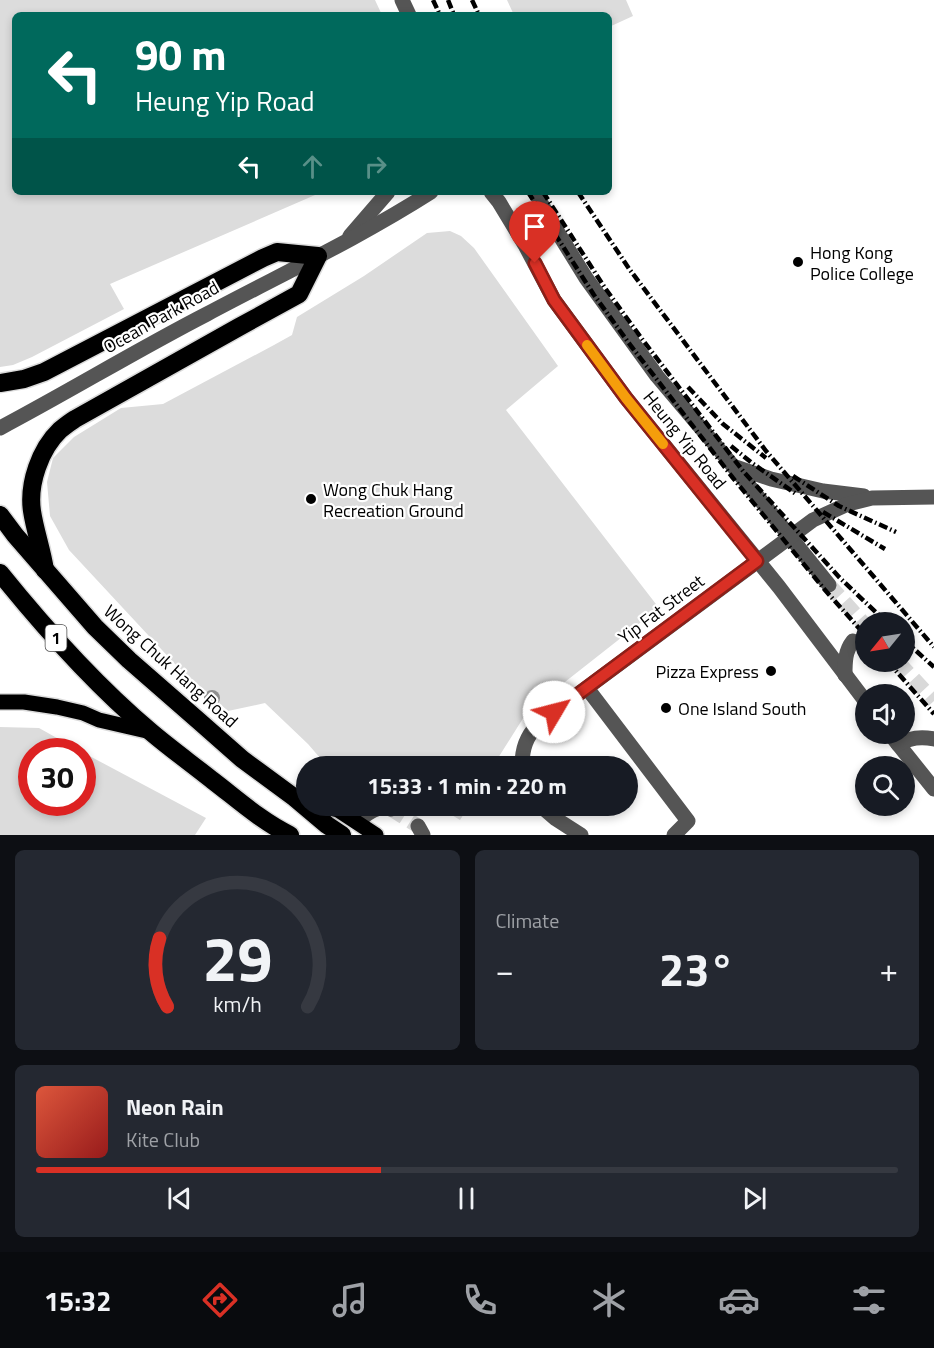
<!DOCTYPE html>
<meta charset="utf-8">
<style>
:root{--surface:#171b24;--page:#242831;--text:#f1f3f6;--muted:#9ea1a6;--line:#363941;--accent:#d93025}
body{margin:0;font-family:"Titillium Web",sans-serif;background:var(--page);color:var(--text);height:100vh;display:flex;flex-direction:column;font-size:22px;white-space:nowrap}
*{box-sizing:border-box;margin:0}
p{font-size:20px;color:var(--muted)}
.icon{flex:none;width:33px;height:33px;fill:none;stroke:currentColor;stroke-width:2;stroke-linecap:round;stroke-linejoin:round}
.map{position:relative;height:835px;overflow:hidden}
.side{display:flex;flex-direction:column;gap:15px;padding:15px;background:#0d0f14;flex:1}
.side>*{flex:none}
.banner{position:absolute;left:12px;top:12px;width:600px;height:183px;border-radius:9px;box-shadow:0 3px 9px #0003;background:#00695c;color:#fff;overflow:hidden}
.needle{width:39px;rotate:240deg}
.buttons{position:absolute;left:855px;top:612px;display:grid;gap:12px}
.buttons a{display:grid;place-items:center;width:60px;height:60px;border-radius:50%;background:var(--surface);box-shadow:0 3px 9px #0003;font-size:30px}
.speed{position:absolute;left:18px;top:738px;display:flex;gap:12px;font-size:30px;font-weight:700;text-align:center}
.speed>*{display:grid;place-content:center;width:78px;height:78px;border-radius:50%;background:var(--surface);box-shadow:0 3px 9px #0003;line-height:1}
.speed .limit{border:9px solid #d22;background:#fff;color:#111}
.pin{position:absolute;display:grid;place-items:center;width:51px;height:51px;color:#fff;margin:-62px -26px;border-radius:50% 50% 50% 0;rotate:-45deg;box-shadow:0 0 6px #0007}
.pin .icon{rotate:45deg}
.me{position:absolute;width:66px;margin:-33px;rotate:53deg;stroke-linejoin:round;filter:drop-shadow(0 0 4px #0008)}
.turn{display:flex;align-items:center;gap:21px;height:126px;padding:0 24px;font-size:27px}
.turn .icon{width:78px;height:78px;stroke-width:2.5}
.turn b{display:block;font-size:42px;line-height:51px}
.lanes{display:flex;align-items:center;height:57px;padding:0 24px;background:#0003;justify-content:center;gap:30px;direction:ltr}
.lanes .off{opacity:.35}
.big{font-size:45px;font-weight:700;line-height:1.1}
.side .widget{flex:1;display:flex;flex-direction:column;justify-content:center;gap:9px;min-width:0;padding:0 21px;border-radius:9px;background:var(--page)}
.side .dial{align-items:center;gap:0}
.dial svg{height:156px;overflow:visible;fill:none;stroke:var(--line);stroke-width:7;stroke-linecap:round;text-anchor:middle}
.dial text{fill:var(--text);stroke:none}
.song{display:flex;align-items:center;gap:18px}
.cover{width:72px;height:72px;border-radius:9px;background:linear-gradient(135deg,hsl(10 70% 55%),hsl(0 70% 35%))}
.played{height:6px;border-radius:3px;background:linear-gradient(90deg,var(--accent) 40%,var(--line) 40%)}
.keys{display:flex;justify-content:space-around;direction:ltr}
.heat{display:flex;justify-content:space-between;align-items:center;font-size:33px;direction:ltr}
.side .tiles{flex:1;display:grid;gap:15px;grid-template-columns:1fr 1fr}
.widget:last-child{grid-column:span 2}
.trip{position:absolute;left:296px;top:756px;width:342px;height:60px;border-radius:30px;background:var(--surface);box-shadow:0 3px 9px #0003;font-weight:700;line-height:60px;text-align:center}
.menu{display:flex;height:96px;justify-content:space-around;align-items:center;background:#090b0e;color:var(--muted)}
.menu .icon{width:42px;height:42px}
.menu .active{color:var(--accent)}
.menu b{font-size:27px;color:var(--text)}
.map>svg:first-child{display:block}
</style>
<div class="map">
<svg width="934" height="835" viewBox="0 0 934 835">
<rect width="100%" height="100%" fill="#fff"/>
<!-- green -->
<g fill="#dcdcdc">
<path d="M 0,0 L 375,0 L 382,15 L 15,15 L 15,192 L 322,192 L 110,284 L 124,309 L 32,357 L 13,365 L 0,367 Z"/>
<path d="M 507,0 L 626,0 L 633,16 L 609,27 L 609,15 L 514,15 Z"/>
<path d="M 450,231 L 461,236 L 474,248 L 558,366 L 506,410 L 659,608 L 542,700 L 527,712 L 493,766 L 327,766 L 308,744 L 265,703 L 228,711 L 175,664 L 69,550 L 50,516 L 47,482 L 53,458 L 74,437 L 121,408 L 163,404 L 274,345 L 292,335 L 297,317 L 364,276 L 427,233 Z"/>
<path d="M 0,727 L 39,728 L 82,752 L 32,752 L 32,802 L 82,802 L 82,752 L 206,818 L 195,835 L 0,835 Z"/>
<path d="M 437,806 L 469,806 L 460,820 Z"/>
</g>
<!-- pier -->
<g fill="#fff">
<path d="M 431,0 L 460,0 L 467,15 L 438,15 Z"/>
<path d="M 463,0 L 475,0 L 481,15 L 470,15 Z"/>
</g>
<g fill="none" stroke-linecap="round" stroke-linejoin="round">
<!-- minor-tunnel -->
<g stroke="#d9d9d9" stroke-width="15" stroke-dasharray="15 8" stroke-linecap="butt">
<path d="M 829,585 L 866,626"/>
<path d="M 898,662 L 934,701"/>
<path d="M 391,809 L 418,826"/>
</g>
<defs>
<g id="major">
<path d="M 0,702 L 24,702 L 57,707 L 83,713 L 99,720 L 151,732"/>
<path d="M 322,806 L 338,810 L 376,835"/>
</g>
<g id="highway">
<path d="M 0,383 L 24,379 L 44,372 L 263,258 L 277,252 L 318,256 L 299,294 L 239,327 L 75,419 C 70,422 65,426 60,430 C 40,449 28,484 32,511 C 35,531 42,550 45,570"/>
<path d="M 0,515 L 15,535 L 95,627 L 129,660 L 200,722 L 242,759 L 295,798 L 327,825 L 342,835"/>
<path d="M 0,573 C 46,630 95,685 151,732 C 171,749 192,764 212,780 C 237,799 261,821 290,835"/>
</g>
</defs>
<!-- major casing -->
<use href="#major" stroke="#dbdbdb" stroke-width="18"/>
<!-- highway casing -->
<use href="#highway" stroke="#dbdbdb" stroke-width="21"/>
<!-- minor -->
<g stroke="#555" stroke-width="15">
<path d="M 402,0 L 409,15"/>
<path d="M 491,192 L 499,202 L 525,245 L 554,300 L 626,398 L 779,587 L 866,702"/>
<path d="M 535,192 L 552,223 L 586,278 L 657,376 L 733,466 L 829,585"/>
<path d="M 350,236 L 388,192"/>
<path d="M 0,428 C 70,391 137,350 207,314 C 282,274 359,238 431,192"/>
<path d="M 733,466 L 771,479 L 823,491 L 864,496"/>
<path d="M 845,675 C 845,662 845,651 853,641"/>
<path d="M 587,688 L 688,821 L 674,835"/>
<path d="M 890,734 L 934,789"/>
<path d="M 898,744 C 911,738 920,736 934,739"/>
<path d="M 522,766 C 522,749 526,737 538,724 L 813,520 L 848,504 L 872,498 L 934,497"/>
<path d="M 541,806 L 556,819 L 581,835"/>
<path d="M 357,822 C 368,813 376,805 391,809"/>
<path d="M 418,826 L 423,835"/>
</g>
<!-- major -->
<use href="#major" stroke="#000" stroke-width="15"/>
<!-- highway -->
<use href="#highway" stroke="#000" stroke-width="18"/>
<!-- rail -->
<g stroke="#000" stroke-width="4.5" stroke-dasharray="9 3 1.5 3" stroke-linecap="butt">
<path d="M 433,0 L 440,15"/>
<path d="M 448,0 L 454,15"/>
<path d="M 472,0 L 479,15"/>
<path d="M 528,192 L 594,295 L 631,346 L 733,478 L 825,590 L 866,636"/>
<path d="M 543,192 L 605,288 L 642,339 L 743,471 L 839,577 L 886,622"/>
<path d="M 578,192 L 630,270 L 766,451 L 934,647"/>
<path d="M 688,387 L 723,424 L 766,458"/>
<path d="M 731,446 L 752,463 L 796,494"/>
<path d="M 793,476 L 839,506 L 896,532"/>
<path d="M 823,512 L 885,549"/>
<path d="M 904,640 L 934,667"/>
<path d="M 888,662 L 934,714"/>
</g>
</g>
<!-- trees -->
<circle fill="#8f8f8f" cx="212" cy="698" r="8"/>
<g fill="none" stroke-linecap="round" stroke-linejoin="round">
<defs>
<path id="route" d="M 535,263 L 554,300 L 626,398 L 757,561 L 554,712"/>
</defs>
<!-- route casing -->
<use href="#route" stroke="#8d1f18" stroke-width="15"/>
<!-- route -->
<use href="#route" stroke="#d93025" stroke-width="10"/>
<!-- slow -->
<path stroke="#f59e0b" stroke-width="10" d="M 587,345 L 626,398 L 663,444"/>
</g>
<!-- markers -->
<g fill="#000" stroke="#fff" stroke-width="2">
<circle cx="798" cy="262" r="6"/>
<circle cx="311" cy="499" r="6"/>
<circle cx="771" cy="671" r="6"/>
<circle cx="666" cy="708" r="6"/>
</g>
<g text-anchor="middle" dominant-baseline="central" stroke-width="4.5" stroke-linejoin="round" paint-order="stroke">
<!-- shield labels -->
<rect fill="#fff" stroke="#4c4c4c" stroke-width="1.5" x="45.5" y="625" width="21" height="26" rx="4.5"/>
<g font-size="16" font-weight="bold" fill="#000">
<text x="56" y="638">1</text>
</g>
<!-- poi labels -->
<g font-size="18" fill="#000" stroke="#fff" text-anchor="start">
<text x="810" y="252">Hong Kong<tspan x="810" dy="21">Police College</tspan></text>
<text x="323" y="489">Wong Chuk Hang<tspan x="323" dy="21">Recreation Ground</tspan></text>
<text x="759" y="671" text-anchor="end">Pizza Express</text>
<text x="678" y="708">One Island South</text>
</g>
<!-- street labels -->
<g font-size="18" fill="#000" stroke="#fff">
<text transform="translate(161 317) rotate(-29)">Ocean Park Road</text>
<text transform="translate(685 440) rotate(51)">Heung Yip Road</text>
<text transform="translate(661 609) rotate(-37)">Yip Fat Street</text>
<text transform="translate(171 666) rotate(42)">Wong Chuk Hang Road</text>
</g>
</g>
</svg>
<div class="buttons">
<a><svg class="needle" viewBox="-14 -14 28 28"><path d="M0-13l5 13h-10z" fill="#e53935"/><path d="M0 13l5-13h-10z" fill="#9ea1a6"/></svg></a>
<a><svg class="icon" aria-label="sound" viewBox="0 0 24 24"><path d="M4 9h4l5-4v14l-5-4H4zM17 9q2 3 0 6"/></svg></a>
<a><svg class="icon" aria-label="search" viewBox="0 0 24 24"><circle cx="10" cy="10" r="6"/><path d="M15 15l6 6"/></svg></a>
</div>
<div class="speed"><div class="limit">30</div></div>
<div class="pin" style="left:535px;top:263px;background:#d93025"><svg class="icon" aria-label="arrive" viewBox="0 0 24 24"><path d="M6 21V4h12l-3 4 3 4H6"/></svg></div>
<svg class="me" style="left:554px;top:712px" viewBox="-20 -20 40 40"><circle r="19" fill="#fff"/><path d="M0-13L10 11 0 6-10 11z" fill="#d93025"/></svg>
<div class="trip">15:33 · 1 min · 220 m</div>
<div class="banner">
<div class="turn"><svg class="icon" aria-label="left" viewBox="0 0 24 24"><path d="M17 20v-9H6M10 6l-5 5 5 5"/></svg><div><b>90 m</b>Heung Yip Road</div></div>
<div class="lanes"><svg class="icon" aria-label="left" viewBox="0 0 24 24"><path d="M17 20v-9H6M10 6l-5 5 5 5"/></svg><svg class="icon off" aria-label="ahead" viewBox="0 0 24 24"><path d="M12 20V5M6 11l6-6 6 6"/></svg><svg class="icon off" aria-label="right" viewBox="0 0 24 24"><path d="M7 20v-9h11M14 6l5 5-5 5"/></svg></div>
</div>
</div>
<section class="side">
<div class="tiles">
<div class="widget dial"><svg viewBox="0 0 100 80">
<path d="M14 69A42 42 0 1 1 86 69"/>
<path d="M14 69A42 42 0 0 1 10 34" stroke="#d93025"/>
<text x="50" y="56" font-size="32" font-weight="700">29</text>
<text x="50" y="72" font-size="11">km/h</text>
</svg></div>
<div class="widget"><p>Climate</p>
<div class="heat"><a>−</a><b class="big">23°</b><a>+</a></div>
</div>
<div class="widget">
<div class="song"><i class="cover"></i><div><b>Neon Rain</b><p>Kite Club</p></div></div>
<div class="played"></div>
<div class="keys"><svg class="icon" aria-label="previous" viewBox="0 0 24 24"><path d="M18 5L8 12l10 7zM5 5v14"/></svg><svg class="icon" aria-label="pause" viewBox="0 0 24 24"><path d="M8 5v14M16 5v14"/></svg><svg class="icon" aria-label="next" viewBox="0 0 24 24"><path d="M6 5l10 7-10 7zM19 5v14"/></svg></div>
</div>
</div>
</section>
<nav class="menu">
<b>15:32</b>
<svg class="icon active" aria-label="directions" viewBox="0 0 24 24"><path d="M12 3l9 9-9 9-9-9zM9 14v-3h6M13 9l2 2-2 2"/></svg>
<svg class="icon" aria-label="music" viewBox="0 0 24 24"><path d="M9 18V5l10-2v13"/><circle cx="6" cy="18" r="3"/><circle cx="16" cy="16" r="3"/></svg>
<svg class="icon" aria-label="phone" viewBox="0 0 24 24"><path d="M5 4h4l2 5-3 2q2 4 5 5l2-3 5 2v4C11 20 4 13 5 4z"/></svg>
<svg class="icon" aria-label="climate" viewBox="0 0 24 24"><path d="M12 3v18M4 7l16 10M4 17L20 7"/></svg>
<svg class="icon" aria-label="car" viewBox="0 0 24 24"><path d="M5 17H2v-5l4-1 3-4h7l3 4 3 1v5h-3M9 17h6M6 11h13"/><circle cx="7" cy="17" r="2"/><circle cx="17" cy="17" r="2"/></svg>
<svg class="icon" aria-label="filters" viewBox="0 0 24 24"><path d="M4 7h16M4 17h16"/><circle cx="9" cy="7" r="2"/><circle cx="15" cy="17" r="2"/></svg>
</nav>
